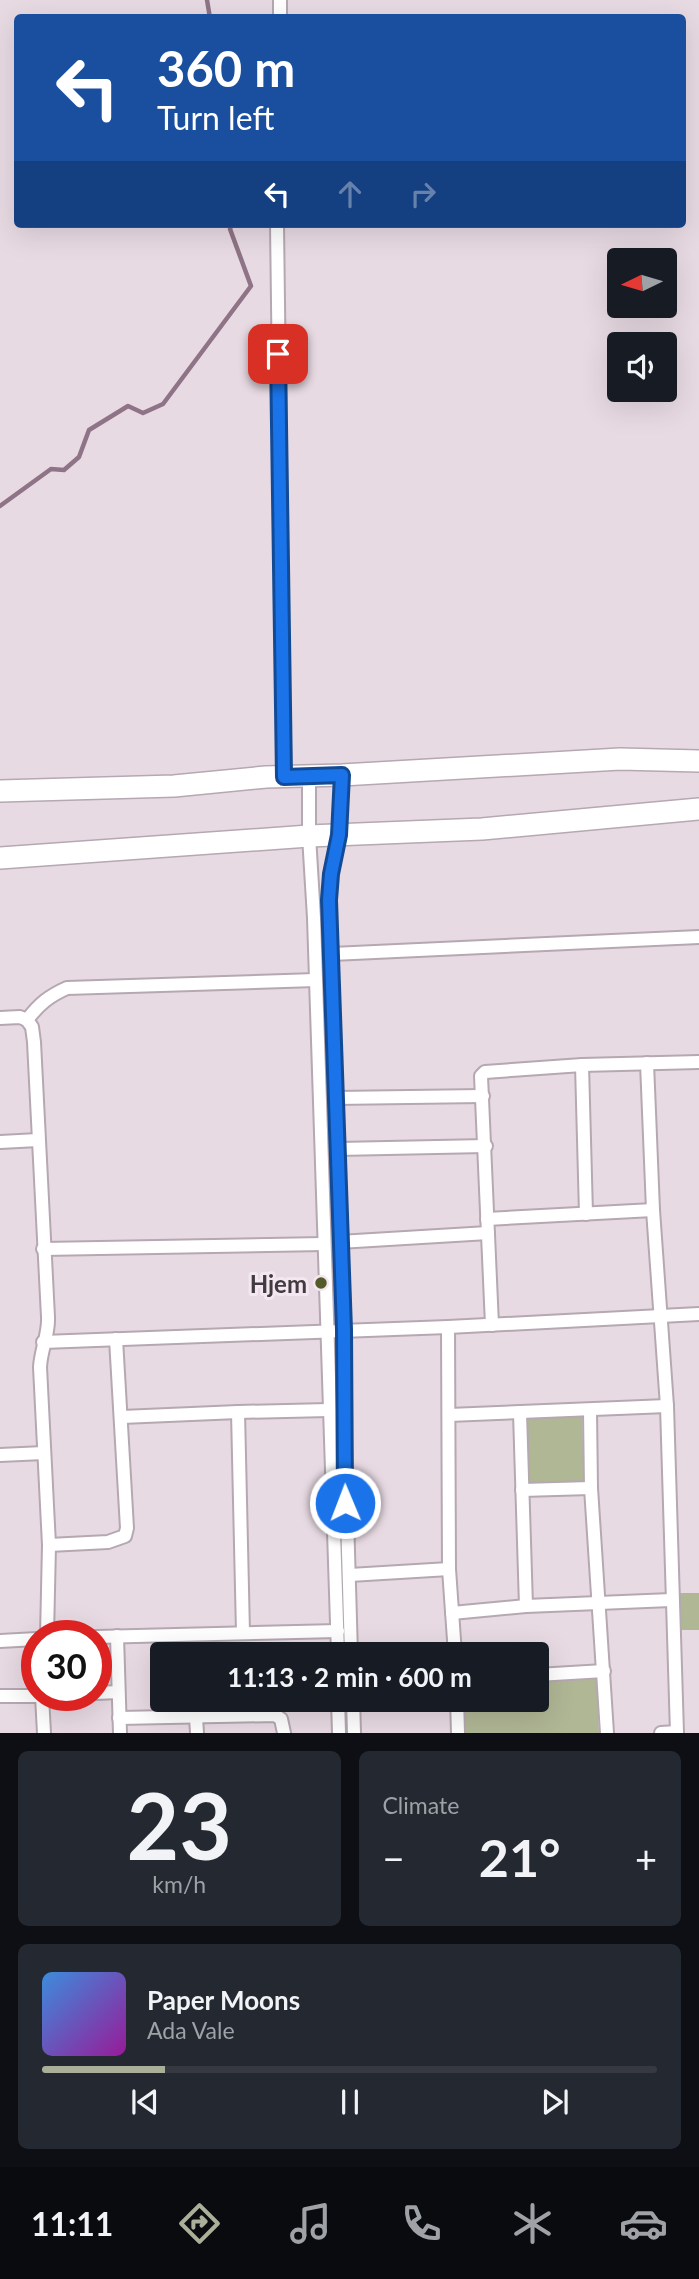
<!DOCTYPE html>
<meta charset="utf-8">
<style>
:root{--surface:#171b24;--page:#242831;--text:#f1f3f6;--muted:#9ea1a6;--line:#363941;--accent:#aaaf9a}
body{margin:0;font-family:Lato,sans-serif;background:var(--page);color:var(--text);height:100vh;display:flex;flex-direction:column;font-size:26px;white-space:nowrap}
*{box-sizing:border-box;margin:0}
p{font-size:23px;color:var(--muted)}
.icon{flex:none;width:38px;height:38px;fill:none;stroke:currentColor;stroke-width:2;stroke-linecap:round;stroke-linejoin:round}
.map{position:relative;height:1733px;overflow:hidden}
.panel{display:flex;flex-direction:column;gap:18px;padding:18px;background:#0d0f14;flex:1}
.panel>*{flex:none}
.hud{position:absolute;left:14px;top:14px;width:672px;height:214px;border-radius:7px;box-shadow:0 7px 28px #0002;background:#1a4fa0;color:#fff;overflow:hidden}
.needle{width:46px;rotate:265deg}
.fabs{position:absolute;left:607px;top:248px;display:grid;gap:14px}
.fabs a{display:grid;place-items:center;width:70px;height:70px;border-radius:7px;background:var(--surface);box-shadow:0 7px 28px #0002;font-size:35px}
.speed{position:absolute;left:21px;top:1620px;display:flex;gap:14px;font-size:35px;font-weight:700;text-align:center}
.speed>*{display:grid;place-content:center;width:91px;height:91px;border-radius:50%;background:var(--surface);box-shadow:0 7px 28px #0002;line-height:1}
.speed .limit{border:10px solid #d22;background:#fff;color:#111}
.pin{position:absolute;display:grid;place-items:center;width:60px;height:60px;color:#fff;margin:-30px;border-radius:14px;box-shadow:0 4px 10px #0006}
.me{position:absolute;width:77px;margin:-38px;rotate:359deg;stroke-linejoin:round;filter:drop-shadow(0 0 5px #0008)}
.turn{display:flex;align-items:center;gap:24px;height:147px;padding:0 28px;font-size:32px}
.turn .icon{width:91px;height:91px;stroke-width:2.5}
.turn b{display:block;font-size:49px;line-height:60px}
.lanes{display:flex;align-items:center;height:66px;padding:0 28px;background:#0003;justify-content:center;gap:35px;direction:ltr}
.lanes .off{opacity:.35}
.big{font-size:52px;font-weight:700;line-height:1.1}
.panel .widget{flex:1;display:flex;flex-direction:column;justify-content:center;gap:10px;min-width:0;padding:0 24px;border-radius:10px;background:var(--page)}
.panel .dial{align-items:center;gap:0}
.dial b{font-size:91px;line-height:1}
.song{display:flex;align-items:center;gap:21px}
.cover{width:84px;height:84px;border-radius:10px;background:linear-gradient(135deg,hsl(210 70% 55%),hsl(300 70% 35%))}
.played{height:7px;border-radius:4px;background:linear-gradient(90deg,var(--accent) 20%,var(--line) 20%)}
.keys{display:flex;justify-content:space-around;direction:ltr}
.heat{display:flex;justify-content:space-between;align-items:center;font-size:38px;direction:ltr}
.panel .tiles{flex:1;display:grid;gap:18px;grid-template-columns:1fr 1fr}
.widget:last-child{grid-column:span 2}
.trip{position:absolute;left:150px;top:1642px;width:399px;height:70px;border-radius:7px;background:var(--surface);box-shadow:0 7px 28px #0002;font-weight:700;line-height:70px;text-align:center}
.menu{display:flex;height:112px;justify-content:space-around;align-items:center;background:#090b0e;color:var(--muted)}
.menu .icon{width:49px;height:49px}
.menu .current{color:var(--accent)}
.menu b{font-size:32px;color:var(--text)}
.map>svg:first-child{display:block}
</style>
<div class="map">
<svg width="699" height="1733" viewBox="0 0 699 1733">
<rect width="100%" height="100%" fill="#e8dae3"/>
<!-- green -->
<g fill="#b0b795">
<path d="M 582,1414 L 584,1484 L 524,1486 L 522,1416 Z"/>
<path d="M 677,1593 L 699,1593 L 699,1630 L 678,1630 Z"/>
<path d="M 597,1678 L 599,1733 L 465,1733 L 463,1699 L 537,1699 L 537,1680 Z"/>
</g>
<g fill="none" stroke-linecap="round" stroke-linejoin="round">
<!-- stream -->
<g stroke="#8e7486" stroke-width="4.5">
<path d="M 207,0 L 210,18"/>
<path d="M 0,506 L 51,469 L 64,470 L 79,457 L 89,430 L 128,406 L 143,413 L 163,404 L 251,286 L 230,229 L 232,224"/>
</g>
<defs>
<g id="street">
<path d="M 280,18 L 280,0"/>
<path d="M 277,224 L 284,777"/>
<path d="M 342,775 L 339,835 L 331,874 L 329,900 L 351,1654"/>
<path d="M 309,777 L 309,836 L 314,918 L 338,1654"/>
<path d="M 332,954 L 699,937"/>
<path d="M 0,1018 L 20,1017 L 27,1020"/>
<path d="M 27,1020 L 32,1027 L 34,1042 L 48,1317 C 49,1334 41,1349 40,1367 L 49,1545 L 47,1636"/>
<path d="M 27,1020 C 39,1004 49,996 67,988 L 316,980"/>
<path d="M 647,1063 L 653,1210 L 667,1406 L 677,1733"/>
<path d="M 582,1065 L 586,1214"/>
<path d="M 335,1098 L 483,1096"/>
<path d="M 0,1142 L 38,1140"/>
<path d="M 338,1149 L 486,1146"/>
<path d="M 487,1219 L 653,1210"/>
<path d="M 339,1242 L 488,1233"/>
<path d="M 43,1249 L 324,1244"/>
<path d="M 492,1325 L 481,1076 L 485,1072 L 582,1065 L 699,1062"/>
<path d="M 448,1327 L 449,1569 L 455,1654"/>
<path d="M 43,1342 L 448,1327 L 699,1314"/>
<path d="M 590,1411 L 591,1488 L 607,1733"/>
<path d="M 238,1412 L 243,1633"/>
<path d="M 520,1413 L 526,1606"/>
<path d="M 449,1415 L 667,1406"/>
<path d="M 122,1417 L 238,1412 L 329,1410"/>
<path d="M 0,1455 L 44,1453"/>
<path d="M 522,1490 L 591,1488"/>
<path d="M 49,1545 L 108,1542 L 125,1536 L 127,1528 L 116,1339"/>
<path d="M 350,1575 L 449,1569"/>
<path d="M 452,1613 L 526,1606 L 671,1600"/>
<path d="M 117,1636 L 120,1733"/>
<path d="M 96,1637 L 338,1631"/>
<path d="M 0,1641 L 37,1639"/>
<path d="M 537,1675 L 604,1671"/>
<path d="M 96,1693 L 118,1692"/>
<path d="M 0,1696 L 45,1696"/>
<path d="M 42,1696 L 44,1733"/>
<path d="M 338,1699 L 339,1733"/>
<path d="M 353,1699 L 354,1733"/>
<path d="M 457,1699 L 458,1733"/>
<path d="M 196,1717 L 197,1733"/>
<path d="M 119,1718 L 275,1715 L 281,1719 L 284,1733"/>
<path d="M 661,1733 L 677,1732"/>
</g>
<g id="primary">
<path d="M 0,791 L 174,786 L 266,777 L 342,775 L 620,759 L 699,761"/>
<path d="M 0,858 L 309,836 L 482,829 L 699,809"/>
</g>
</defs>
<!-- street casing -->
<use href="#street" stroke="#b5a8b1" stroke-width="16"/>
<!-- primary casing -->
<use href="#primary" stroke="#b5a8b1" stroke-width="24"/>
<!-- street -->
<use href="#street" stroke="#fff" stroke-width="12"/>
<!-- primary -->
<use href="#primary" stroke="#fff" stroke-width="21"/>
</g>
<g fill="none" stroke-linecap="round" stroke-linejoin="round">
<defs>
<path id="route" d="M 278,354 L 284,777 L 342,775 L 339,835 L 331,874 L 329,900 L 344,1330 L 345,1503"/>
</defs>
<!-- route casing -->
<use href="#route" stroke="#114b97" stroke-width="18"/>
<!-- route -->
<use href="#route" stroke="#1a73e8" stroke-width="12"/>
</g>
<!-- markers -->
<circle fill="#545b2a" stroke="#f5e7f1" stroke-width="2.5" cx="321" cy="1283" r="7"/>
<g text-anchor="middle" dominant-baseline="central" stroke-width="6" stroke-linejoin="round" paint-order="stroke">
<!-- poi labels -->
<g font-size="24" font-weight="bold" fill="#403b3f" stroke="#f5e7f1" text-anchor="end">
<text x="307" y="1283">Hjem</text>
</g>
</g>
</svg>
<div class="fabs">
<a><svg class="needle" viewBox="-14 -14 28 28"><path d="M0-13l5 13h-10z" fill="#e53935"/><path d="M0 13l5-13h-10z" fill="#9ea1a6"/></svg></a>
<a><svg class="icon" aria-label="sound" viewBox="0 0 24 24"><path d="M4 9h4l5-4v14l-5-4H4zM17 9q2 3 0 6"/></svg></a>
</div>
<div class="speed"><div class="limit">30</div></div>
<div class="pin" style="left:278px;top:354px;background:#d93025"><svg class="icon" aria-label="arrive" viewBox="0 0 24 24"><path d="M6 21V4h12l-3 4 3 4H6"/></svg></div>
<svg class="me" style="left:345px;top:1503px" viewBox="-20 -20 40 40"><circle r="17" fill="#1a73e8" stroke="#fff" stroke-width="3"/><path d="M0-11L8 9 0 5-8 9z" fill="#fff"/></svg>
<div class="trip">11:13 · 2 min · 600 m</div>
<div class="hud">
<div class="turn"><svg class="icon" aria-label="left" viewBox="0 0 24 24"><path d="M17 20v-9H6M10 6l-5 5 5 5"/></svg><div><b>360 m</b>Turn left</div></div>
<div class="lanes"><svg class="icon" aria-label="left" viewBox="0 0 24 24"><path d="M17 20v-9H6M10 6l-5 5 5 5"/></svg><svg class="icon off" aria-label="ahead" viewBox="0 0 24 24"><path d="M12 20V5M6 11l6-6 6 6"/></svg><svg class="icon off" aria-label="right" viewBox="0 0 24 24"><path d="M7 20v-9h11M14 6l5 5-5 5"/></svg></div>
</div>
</div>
<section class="panel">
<div class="tiles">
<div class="widget dial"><b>23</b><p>km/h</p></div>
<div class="widget"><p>Climate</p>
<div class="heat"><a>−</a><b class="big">21°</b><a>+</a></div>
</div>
<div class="widget">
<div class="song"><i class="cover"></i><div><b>Paper Moons</b><p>Ada Vale</p></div></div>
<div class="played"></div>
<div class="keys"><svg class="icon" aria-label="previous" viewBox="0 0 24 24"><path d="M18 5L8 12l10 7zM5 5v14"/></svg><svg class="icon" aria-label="pause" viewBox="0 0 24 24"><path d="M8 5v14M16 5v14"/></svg><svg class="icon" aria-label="next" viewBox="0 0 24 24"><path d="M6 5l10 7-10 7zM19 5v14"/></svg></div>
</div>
</div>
</section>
<nav class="menu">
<b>11:11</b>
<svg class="icon current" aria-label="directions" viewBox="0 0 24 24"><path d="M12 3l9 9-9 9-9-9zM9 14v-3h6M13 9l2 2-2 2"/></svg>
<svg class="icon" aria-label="music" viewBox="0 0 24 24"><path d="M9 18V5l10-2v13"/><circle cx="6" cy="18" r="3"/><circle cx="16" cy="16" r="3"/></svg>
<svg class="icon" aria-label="phone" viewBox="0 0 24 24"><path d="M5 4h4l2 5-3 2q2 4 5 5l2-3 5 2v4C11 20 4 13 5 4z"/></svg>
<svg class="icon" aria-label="climate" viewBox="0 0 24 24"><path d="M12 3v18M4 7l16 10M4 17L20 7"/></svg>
<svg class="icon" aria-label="car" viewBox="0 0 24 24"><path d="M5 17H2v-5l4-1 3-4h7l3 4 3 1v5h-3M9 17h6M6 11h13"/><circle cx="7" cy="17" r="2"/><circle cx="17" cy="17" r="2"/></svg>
</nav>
